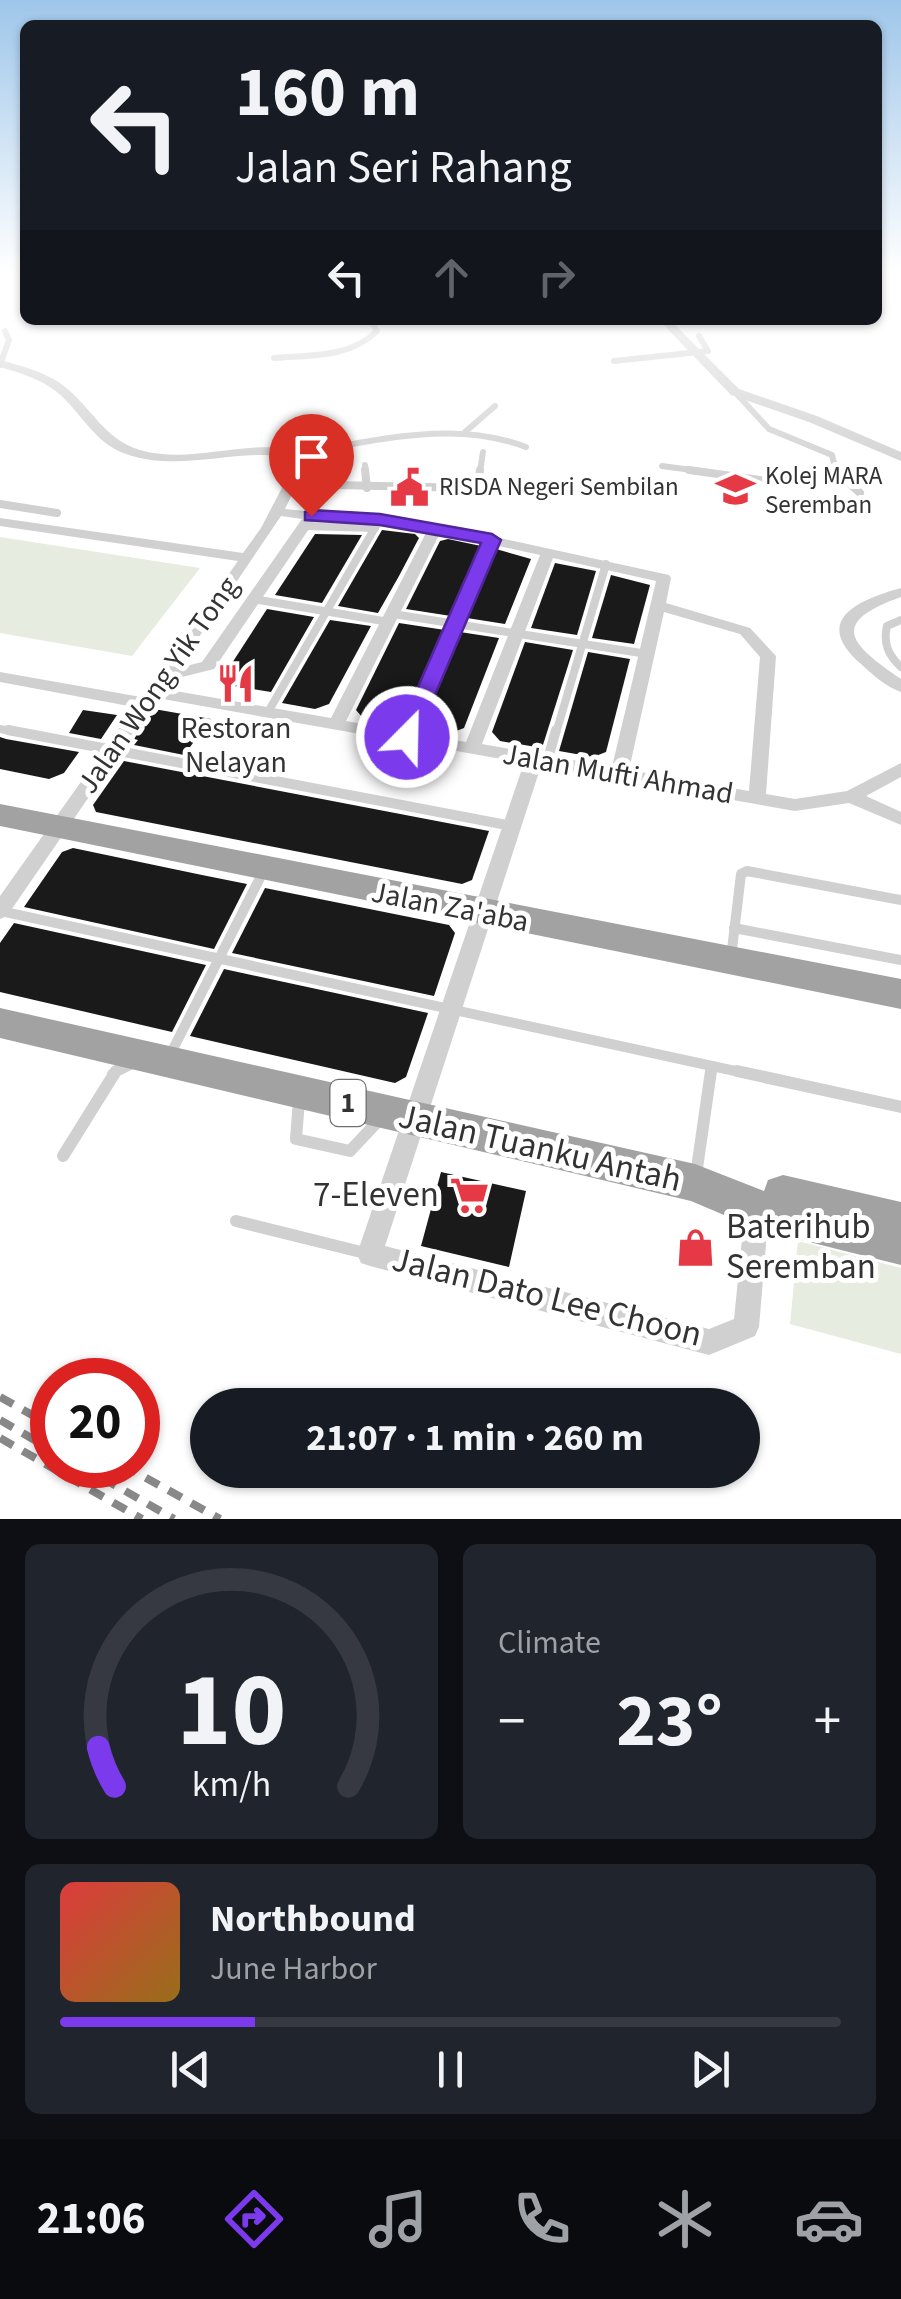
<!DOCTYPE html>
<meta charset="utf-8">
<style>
:root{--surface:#171b24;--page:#20242c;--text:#f1f3f6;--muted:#9ea1a6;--line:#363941;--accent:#7c3aed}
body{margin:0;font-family:"Source Sans 3",sans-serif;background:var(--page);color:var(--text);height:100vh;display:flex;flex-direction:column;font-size:38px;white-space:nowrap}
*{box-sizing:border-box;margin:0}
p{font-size:32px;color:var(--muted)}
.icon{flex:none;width:55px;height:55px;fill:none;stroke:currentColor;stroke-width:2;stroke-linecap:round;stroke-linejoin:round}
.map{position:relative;height:1519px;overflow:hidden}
.sheet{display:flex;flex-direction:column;gap:25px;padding:25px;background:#0d0f14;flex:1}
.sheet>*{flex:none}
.banner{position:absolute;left:20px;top:20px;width:862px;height:305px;border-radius:15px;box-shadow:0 2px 8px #0004;background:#171b24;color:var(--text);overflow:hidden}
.speed{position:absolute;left:30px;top:1358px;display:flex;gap:20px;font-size:50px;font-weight:700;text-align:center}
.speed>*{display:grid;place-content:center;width:130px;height:130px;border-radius:50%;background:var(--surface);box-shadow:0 2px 8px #0004;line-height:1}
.speed .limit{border:15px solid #d22;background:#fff;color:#111}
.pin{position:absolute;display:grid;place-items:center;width:85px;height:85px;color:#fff;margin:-102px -42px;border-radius:50% 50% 50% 0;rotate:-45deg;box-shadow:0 0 10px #0007}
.pin .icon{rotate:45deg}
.me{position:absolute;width:110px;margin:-55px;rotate:23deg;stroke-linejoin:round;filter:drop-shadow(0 0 8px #0008)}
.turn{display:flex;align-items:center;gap:35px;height:210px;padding:0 50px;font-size:45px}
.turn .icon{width:130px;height:130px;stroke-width:2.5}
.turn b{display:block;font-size:70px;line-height:85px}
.lanes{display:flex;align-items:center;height:95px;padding:0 50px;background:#0003;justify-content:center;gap:50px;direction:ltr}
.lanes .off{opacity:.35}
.big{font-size:75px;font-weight:700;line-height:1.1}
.sheet .tile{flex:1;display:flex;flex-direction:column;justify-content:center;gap:15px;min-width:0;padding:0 35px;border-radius:15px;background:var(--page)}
.sheet .dial{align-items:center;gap:0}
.dial svg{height:260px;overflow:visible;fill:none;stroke:var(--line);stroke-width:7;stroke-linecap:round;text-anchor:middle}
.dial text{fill:var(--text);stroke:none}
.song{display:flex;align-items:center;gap:30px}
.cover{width:120px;height:120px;border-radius:15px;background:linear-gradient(135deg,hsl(0 70% 55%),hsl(40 70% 35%))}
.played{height:10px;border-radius:5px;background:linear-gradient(90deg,var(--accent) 25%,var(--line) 25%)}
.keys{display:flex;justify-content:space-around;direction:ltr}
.heat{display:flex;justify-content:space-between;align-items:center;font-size:55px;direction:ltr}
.sheet .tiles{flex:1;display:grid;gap:25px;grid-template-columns:1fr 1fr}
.tile:last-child{grid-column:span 2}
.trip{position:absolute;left:190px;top:1388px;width:570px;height:100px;border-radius:50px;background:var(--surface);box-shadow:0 2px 8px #0004;font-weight:700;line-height:100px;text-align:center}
.menu{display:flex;height:160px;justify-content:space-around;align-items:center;background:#090b0e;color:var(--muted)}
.menu .icon{width:70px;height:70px}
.menu .current{color:var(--accent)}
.menu b{font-size:45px;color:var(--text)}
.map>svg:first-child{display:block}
</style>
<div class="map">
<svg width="901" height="1519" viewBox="0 0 901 1519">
<rect width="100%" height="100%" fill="#fff"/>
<!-- green -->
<g fill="#e6ecdf">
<path d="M 0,537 L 200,568 L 132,656 L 0,633 Z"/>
<path d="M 798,1241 L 901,1268 L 901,1354 L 790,1324 Z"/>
</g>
<!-- building -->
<g fill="#1a1a1a">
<path d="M 382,530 L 415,534 L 419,538 L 399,576 L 378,613 L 338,606 Z"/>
<path d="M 315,534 L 362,535 L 322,603 L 275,595 Z"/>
<path d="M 448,539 L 481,546 L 451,616 L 406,609 L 440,541 Z"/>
<path d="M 496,549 L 531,559 L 505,624 L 467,618 Z"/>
<path d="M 555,563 L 596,571 L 577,635 L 531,628 Z"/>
<path d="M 611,575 L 650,585 L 634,644 L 592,638 Z"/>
<path d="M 267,609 L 314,617 L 271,692 L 228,685 L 223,677 Z"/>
<path d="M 330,620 L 371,626 L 329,704 L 315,709 L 282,703 Z"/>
<path d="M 399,623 L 445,630 L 404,724 L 362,717 L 356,710 Z"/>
<path d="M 460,632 L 499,638 L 464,728 L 451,733 L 420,727 Z"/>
<path d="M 525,642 L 573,650 L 542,748 L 500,741 L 492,732 Z"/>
<path d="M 588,652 L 630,659 L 606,752 L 593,757 L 559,751 Z"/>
<path d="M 154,709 L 211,719 L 184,755 L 134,745 L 138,740 L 134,739 Z"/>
<path d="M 83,710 L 117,715 L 101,739 L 69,733 Z"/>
<path d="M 0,737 L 6,739 L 79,752 L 64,773 L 49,779 L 0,769 Z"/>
<path d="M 124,761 L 489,831 L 472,880 L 462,884 L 96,812 L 93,805 Z"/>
<path d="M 73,848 L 202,875 L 247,884 L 214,949 L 24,907 L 62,852 Z"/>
<path d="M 265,888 L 449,925 L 455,933 L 434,996 L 232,953 Z"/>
<path d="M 14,923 L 206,965 L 172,1032 L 0,992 L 0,943 Z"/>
<path d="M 224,969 L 428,1013 L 406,1077 L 395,1083 L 190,1036 Z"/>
<path d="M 441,1172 L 526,1191 L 509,1267 L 421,1246 Z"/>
</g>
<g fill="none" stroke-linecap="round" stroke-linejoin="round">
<!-- service-far3 -->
<g stroke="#d0d0d0" stroke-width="6">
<path d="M 274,358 C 310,355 350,358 377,331 L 370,320"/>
<path d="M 614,361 L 708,351 L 699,336"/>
<path d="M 0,365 L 9,340 L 5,331"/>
<path d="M 735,392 L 769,429 L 832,455 L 836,472"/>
<path d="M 465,432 L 495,406"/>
<path d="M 301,453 C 376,441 453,419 526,447"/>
<path d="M 365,465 L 366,472"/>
<path d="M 662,466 L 707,472"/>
<path d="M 480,472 L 483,452"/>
</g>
<!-- service-far2 -->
<g stroke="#d0d0d0" stroke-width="8">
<path d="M 365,470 L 367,488"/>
<path d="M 689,470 L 768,481 L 836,472"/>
<path d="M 835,470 L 860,493"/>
<path d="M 290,484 L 470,488 L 478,484 L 480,470"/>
<path d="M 0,504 L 57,513"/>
<path d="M 304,526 L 375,528"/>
<path d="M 253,599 L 389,622"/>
<path d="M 393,614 L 647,654"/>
<path d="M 901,620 L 887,626 C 883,643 888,655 901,667"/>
<path d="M 268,712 L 380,519"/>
<path d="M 0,729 L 21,733"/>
<path d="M 409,733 L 492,540"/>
<path d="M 556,733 L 606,564"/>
</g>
<!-- service-far1 -->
<g stroke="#d0d0d0" stroke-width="10">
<path d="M 8,730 L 512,826"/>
<path d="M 407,737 L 410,730"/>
<path d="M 547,762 L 556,730"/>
<path d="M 0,911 L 712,1066 L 711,1074"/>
<path d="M 734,928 L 901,960"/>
<path d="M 731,958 L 741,874 L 747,871 L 901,900"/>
<path d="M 169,1057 L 264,870"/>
<path d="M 712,1066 L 749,1074"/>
<path d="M 112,1074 L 132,1064"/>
</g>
<!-- service -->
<g stroke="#d0d0d0" stroke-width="12">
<path d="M 737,1071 L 901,1107"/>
<path d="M 299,1100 L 296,1139 L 350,1151 L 381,1118"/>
<path d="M 63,1156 L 116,1071"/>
<path d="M 696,1175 L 711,1071"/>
<path d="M 236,1221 L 369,1254"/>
</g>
<!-- minor -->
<g fill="#d0d0d0" fill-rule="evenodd">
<path d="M 659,320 L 670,320 L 739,389 L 817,416 L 901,452 L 901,461 L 809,422 L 731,395 Z"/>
<path d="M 0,360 C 22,366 46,372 64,386 C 92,408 104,439 140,450 C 195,466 255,434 309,454 L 310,457 L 285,509 L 436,524 L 669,575 L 671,578 L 666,603 L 750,628 L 776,656 L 766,794 L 795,799 L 847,791 L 901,763 L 901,777 L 866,796 L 901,812 L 901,825 L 849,803 L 795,811 L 541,766 L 385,1246 L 709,1329 L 734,1319 L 745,1209 L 748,1201 L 757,1198 L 766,1201 L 769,1209 L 759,1327 L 755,1336 L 709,1355 L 370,1266 L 361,1263 L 357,1254 L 524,763 L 157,698 L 7,916 L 0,919 L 0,896 L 134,707 L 0,682 L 0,672 L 141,697 L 238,561 L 0,526 L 0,518 L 243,553 L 261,528 L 297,459 C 242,445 184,474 126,454 C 94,443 82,413 57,392 C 41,379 20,373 0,367 ZM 281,516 L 302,519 L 202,662 L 178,668 ZM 315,520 L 427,531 L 331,718 L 164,689 L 170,680 L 214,669 ZM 440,533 L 540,555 L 466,742 L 346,721 ZM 553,558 L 656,581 L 612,767 L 482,744 ZM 664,612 L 740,634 L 760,657 L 749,791 L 629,770 Z"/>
<path d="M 901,588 L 901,597 C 828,623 850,644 901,679 L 901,692 C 886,687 873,675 861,664 C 811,620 858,600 901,588 Z"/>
</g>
<!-- trunk -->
<g fill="#a2a2a2" fill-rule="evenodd">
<path d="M 0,804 L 901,979 L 901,1009 L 0,826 Z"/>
<path d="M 0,1008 L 695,1164 L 764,1191 L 768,1180 L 783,1175 L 901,1202 L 901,1265 L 757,1229 L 691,1201 L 0,1038 Z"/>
</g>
<!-- rail -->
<g stroke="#888" stroke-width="8" stroke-dasharray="15 11" stroke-linecap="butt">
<path d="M 0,1397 L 52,1426"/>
<path d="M 0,1420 L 52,1450"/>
<path d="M 0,1438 L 142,1519"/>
<path d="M 80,1465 L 174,1519"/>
<path d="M 123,1465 L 220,1519"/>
</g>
</g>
<!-- sky -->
<linearGradient id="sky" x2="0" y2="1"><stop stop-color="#9ec6ea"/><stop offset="0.56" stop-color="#fff"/><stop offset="1" stop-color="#fff" stop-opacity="0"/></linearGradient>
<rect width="901" height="485" fill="url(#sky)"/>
<!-- route -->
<path fill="#7c3aed" stroke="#51269a" stroke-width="2.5" d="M 311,510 L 380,514 L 492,534 L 501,540 L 415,742 L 399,742 L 396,737 L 481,543 L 380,525 L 305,520 L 305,512 Z"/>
<!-- icons -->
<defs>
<symbol id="civic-bare" viewBox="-9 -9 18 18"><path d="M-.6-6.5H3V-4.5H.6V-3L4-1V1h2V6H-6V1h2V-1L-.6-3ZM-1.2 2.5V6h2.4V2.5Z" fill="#e63946" stroke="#fff" stroke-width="2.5" paint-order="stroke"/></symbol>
<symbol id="university-bare" viewBox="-9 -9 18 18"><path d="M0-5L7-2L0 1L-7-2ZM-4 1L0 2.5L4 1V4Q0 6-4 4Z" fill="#e63946" stroke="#fff" stroke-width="2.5" paint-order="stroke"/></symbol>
<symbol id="restaurant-bare" viewBox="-9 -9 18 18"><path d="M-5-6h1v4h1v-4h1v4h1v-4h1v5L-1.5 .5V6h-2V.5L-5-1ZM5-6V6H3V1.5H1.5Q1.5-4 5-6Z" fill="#e63946" stroke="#fff" stroke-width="2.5" paint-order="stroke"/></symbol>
<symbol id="supermarket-bare" viewBox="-9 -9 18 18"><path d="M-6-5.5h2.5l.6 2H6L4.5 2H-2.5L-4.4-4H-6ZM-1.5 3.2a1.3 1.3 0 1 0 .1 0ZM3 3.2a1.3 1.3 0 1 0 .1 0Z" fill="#e63946" stroke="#fff" stroke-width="2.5" paint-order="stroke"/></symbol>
<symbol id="shop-bare" viewBox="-9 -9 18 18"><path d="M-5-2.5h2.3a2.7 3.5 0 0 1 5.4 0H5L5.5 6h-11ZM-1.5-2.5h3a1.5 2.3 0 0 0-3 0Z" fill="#e63946" stroke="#fff" stroke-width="2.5" paint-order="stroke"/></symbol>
</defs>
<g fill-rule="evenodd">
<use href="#civic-bare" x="382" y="460" width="55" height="55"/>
<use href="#university-bare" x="708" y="462" width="55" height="55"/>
<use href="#restaurant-bare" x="208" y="656" width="55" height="55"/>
<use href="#supermarket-bare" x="442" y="1168" width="55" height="55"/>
<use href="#shop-bare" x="668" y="1220" width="55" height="55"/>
</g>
<g text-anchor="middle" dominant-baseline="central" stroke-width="10" stroke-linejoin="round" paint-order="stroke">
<!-- far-poi labels -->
<g font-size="25" fill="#333" stroke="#fff" text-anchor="start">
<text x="765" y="476">Kolej MARA<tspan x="765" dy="29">Seremban</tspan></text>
<text x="439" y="487">RISDA Negeri Sembilan</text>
</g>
<!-- shield labels -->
<rect fill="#fff" stroke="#707070" stroke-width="2.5" x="330.5" y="1080" width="35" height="46" rx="8"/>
<g font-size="28" font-weight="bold" fill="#333">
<text x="348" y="1103">1</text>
</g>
<!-- street labels -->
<g font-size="30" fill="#333" stroke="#fff">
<text transform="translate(158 685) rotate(-55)">Jalan Wong Yik Tong</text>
<text transform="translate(618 774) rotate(10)">Jalan Mufti Ahmad</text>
<text transform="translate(450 907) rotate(11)">Jalan Za'aba</text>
</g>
<!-- poi labels -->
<g font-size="30" fill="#333" stroke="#fff">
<text x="236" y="728">Restoran<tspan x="236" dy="34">Nelayan</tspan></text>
</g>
<!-- near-street labels -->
<g font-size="35" fill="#333" stroke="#fff">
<text transform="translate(540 1148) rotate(13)">Jalan Tuanku Antah</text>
<text transform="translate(547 1297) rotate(14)">Jalan Dato Lee Choon</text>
</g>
<!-- near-poi labels -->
<g font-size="35" fill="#333" stroke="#fff" text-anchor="end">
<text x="439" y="1195">7-Eleven</text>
<text x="726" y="1227" text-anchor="start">Baterihub<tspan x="726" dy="40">Seremban</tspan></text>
</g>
</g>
</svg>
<div class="speed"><div class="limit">20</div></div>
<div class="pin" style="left:311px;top:516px;background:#d93025"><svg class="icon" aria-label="arrive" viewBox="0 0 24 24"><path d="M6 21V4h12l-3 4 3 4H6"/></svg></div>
<svg class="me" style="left:407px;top:737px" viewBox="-20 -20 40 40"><circle r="17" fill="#7c3aed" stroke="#fff" stroke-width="3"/><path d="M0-11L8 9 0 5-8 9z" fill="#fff"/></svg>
<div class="trip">21:07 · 1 min · 260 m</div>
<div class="banner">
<div class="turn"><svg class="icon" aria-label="left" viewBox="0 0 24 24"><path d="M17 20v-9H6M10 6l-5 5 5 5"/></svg><div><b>160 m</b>Jalan Seri Rahang</div></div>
<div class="lanes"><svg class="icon" aria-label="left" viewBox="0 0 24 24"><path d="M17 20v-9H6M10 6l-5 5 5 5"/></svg><svg class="icon off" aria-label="ahead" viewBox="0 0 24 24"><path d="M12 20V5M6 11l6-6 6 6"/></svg><svg class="icon off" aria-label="right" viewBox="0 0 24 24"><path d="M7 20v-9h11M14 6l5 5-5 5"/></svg></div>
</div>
</div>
<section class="sheet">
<div class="tiles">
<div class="tile dial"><svg viewBox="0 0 100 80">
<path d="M14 69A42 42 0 1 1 86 69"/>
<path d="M14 69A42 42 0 0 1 9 57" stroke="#7c3aed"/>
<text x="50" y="56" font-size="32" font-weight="700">10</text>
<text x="50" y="72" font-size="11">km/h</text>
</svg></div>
<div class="tile"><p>Climate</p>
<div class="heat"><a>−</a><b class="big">23°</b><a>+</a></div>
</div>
<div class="tile">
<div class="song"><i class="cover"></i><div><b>Northbound</b><p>June Harbor</p></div></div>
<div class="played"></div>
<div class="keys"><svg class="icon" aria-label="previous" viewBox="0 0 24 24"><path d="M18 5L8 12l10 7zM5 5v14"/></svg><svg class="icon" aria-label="pause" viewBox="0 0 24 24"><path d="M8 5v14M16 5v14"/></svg><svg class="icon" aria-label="next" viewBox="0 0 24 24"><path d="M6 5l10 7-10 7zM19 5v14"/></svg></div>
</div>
</div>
</section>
<nav class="menu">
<b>21:06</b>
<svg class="icon current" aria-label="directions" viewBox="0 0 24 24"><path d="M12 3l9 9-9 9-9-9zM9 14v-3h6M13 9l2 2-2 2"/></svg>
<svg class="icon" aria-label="music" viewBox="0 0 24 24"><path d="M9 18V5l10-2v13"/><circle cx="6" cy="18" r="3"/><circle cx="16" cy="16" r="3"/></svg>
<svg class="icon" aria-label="phone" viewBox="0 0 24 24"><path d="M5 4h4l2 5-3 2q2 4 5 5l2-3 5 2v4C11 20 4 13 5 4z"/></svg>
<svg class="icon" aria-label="climate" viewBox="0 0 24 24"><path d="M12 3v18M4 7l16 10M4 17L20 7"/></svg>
<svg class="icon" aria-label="car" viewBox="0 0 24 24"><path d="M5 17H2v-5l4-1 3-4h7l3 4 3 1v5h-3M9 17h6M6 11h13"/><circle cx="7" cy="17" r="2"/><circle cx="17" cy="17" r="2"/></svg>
</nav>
